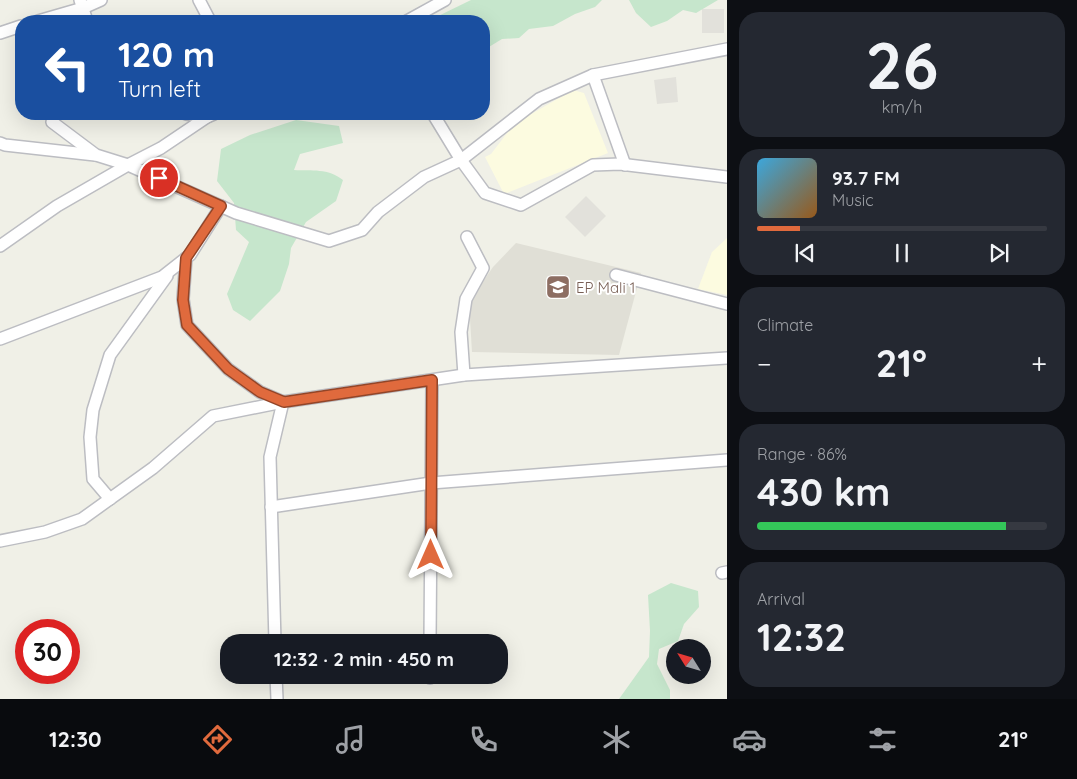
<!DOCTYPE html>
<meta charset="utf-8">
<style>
:root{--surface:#171b24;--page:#242831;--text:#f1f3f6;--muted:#9ea1a6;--line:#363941;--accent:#e06a3d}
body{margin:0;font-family:Quicksand,sans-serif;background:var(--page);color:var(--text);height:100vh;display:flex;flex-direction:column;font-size:19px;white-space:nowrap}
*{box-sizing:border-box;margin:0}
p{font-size:16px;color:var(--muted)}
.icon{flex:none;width:28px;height:28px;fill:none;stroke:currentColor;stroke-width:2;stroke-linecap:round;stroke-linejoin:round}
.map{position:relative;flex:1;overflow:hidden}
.side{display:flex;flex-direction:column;gap:12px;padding:12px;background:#0d0f14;width:350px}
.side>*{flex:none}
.hud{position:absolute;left:15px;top:15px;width:475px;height:105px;border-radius:20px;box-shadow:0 5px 20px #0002;background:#1a4fa0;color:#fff;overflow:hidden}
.needle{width:32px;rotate:307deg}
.buttons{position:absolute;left:666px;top:639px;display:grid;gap:10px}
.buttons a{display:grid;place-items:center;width:45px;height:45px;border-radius:50%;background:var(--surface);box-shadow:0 5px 20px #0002;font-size:25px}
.speed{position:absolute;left:15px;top:619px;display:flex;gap:10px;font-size:25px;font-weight:700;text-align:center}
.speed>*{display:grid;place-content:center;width:65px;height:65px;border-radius:50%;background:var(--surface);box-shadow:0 5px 20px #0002;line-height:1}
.speed .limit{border:8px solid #d22;background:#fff;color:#111}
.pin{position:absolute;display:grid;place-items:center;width:42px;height:42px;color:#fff;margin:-21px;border:2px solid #fff;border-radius:50%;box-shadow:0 1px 5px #0007}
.me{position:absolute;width:55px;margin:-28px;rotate:0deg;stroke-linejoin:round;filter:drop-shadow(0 0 4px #0008)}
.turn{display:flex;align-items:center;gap:18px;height:105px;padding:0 20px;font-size:22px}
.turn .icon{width:65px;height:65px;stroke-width:2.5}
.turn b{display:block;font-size:35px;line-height:42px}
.big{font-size:38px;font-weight:800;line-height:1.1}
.side .widget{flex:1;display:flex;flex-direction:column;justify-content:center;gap:8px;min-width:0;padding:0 18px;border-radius:20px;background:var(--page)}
.side .dial{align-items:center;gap:0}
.dial b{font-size:65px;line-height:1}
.song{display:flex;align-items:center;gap:15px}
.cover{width:60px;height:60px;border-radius:8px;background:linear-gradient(135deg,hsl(200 70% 55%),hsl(30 70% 35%))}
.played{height:5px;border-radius:2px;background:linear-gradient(90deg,var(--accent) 15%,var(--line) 15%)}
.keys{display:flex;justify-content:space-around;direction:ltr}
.heat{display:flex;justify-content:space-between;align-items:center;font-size:28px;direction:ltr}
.charge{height:8px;border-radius:4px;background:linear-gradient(90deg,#34c759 86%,var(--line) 0)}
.trip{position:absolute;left:220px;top:634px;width:288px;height:50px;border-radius:20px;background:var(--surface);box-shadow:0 5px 20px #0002;font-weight:800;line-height:50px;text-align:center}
.dock{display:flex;height:80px;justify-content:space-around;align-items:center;background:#090b0e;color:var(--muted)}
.dock .icon{width:35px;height:35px}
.dock .active{color:var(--accent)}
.dock b{font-size:22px;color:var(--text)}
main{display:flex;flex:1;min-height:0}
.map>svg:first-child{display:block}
</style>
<main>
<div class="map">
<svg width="727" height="699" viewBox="0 0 727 699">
<rect width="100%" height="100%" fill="#f0f0e7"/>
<!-- commercial -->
<g fill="#fcfbe0">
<path d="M 573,90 L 584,93 L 608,153 L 504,194 L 485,157 L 491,154 L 514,124 Z"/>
<path d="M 727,238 L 727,295 L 698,289 L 712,252 Z"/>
</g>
<!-- industrial -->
<g fill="#e2e1db">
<rect x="702" y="9" width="22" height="24"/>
<path d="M 676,77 L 678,102 L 657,104 L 654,80 Z"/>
<path d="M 586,196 L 606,216 L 585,237 L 565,217 Z"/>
</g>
<!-- education -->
<path fill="#e0dfd6" d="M 516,243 L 641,273 L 619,355 L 472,352 L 469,302 L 493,267 Z"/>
<!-- green -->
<g fill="#c6e6cc">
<path d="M 471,0 L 602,0 L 595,7 L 575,14 L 553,26 L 529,29 L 519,38 L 502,39 L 484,50 L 484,21 L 428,21 Z"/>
<path d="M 629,0 L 718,0 L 696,13 L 683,10 L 667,21 L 651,27 L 636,13 Z"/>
<path d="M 296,120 L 339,126 L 343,143 L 300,154 L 294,170 C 312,171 328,168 343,180 L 336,201 L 306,222 L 291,248 L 289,264 L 280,291 L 250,321 L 233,310 L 227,294 L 249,242 L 236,230 L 234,203 L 217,181 L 221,149 L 250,135 Z"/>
<path d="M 671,583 L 698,591 L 699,607 L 684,624 L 678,641 L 659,649 L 657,664 L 670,690 L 670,699 L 619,699 L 649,657 L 650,631 L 648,595 Z"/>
</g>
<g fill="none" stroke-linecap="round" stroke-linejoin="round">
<defs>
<g id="minor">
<path d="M 80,0 L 87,21"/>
<path d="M 199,0 L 210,21"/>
<path d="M 38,21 L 83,8 L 101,0"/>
<path d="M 407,21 L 445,0"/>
<path d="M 0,33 L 21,26"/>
<path d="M 593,75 L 625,165"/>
<path d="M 186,114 L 207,117"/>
<path d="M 433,114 L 461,160 L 485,193 L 521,205 L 593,165 L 620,164 L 727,177"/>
<path d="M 52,122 L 96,155 L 128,165 L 236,213 L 329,241 L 362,230 L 378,212 L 424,177 L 461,160 L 539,99 L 593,75 L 727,49"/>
<path d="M 0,143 L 5,145 L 95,155"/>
<path d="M 0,246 L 57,206 L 128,165 L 161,148 L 207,117 L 214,114"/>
<path d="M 186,258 L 183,299 L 187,325 L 228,369 L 260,392 L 283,402 L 270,457 L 275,642"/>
<path d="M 616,275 L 727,304"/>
<path d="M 0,339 L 162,277 L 190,255 L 221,206"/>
<path d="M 464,375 L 461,332 L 466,299 L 483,268 L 467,237"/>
<path d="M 110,499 L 93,479 L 90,437 L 93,410 L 110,355 L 167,276"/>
<path d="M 271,507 L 431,483 L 727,460"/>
<path d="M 0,541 L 45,532 L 82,519 L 153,468 L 213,416 L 283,402 L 464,375 L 727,358"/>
<path d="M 722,573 L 727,572"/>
<path d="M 430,642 L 432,380"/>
<path d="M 276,675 L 277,699"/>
<path d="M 430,678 L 430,675"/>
</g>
</defs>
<!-- minor casing -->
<use href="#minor" stroke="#bcbdc2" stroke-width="14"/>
<!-- minor -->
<use href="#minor" stroke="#fff" stroke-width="11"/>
</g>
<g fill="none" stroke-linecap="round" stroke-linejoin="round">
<defs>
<path id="route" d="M 159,178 L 221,206 L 186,258 L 183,300 L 187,325 L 228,369 L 260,392 L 284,402 L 432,380 L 431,555"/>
</defs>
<!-- route casing -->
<use href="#route" stroke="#924528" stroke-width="12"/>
<!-- route -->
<use href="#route" stroke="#e06a3d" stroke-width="9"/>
</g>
<!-- icons -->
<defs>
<symbol id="school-square" viewBox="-11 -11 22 22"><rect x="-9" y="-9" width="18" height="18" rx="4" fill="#8d6e63" stroke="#fff"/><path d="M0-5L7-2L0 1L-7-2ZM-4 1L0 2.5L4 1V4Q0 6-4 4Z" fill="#fff"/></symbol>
</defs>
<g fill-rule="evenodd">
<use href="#school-square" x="544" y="273" width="28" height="28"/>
</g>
<g text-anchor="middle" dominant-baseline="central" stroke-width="4" stroke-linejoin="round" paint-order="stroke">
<!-- education labels -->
<g font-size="15" fill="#785e54" stroke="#fff" text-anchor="start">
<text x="576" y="287">EP Mali 1</text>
</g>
</g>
</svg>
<div class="buttons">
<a><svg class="needle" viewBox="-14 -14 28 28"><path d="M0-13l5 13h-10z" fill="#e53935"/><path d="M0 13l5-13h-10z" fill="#9ea1a6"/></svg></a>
</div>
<div class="speed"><div class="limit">30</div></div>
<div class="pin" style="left:159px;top:178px;background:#d93025"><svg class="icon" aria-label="arrive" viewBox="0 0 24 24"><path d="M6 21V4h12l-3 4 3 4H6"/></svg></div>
<svg class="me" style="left:431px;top:555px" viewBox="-20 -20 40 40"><path d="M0-17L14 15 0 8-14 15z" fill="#e06a3d" stroke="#fff" stroke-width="4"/></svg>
<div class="trip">12:32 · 2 min · 450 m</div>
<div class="hud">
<div class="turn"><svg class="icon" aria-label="left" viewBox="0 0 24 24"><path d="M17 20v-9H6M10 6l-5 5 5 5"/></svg><div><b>120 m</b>Turn left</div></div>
</div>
</div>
<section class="side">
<div class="widget dial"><b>26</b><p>km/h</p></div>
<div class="widget">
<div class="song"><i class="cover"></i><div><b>93.7 FM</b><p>Music</p></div></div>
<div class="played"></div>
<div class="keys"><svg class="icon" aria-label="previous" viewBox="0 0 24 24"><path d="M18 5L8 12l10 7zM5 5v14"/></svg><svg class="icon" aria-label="pause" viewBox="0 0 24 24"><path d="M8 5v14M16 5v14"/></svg><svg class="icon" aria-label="next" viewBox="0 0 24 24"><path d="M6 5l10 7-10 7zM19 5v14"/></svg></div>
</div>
<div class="widget"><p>Climate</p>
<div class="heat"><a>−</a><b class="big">21°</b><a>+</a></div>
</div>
<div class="widget"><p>Range · 86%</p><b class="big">430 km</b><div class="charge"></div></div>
<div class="widget"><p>Arrival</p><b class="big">12:32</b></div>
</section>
</main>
<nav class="dock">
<b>12:30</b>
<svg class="icon active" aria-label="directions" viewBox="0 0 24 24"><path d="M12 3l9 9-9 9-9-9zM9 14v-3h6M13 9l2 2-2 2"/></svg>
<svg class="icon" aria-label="music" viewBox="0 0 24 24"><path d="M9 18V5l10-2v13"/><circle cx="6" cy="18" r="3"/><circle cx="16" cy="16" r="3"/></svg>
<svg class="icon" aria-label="phone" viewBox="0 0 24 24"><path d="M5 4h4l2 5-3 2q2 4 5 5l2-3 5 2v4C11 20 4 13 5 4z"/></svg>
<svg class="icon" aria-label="climate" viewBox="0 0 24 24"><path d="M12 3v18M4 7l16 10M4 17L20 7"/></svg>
<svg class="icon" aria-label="car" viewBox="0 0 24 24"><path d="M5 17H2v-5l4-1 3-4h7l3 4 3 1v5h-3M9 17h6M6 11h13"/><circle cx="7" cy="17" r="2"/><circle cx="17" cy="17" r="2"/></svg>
<svg class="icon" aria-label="filters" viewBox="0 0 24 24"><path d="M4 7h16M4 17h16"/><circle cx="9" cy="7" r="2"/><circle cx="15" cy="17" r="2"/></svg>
<b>21°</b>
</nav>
